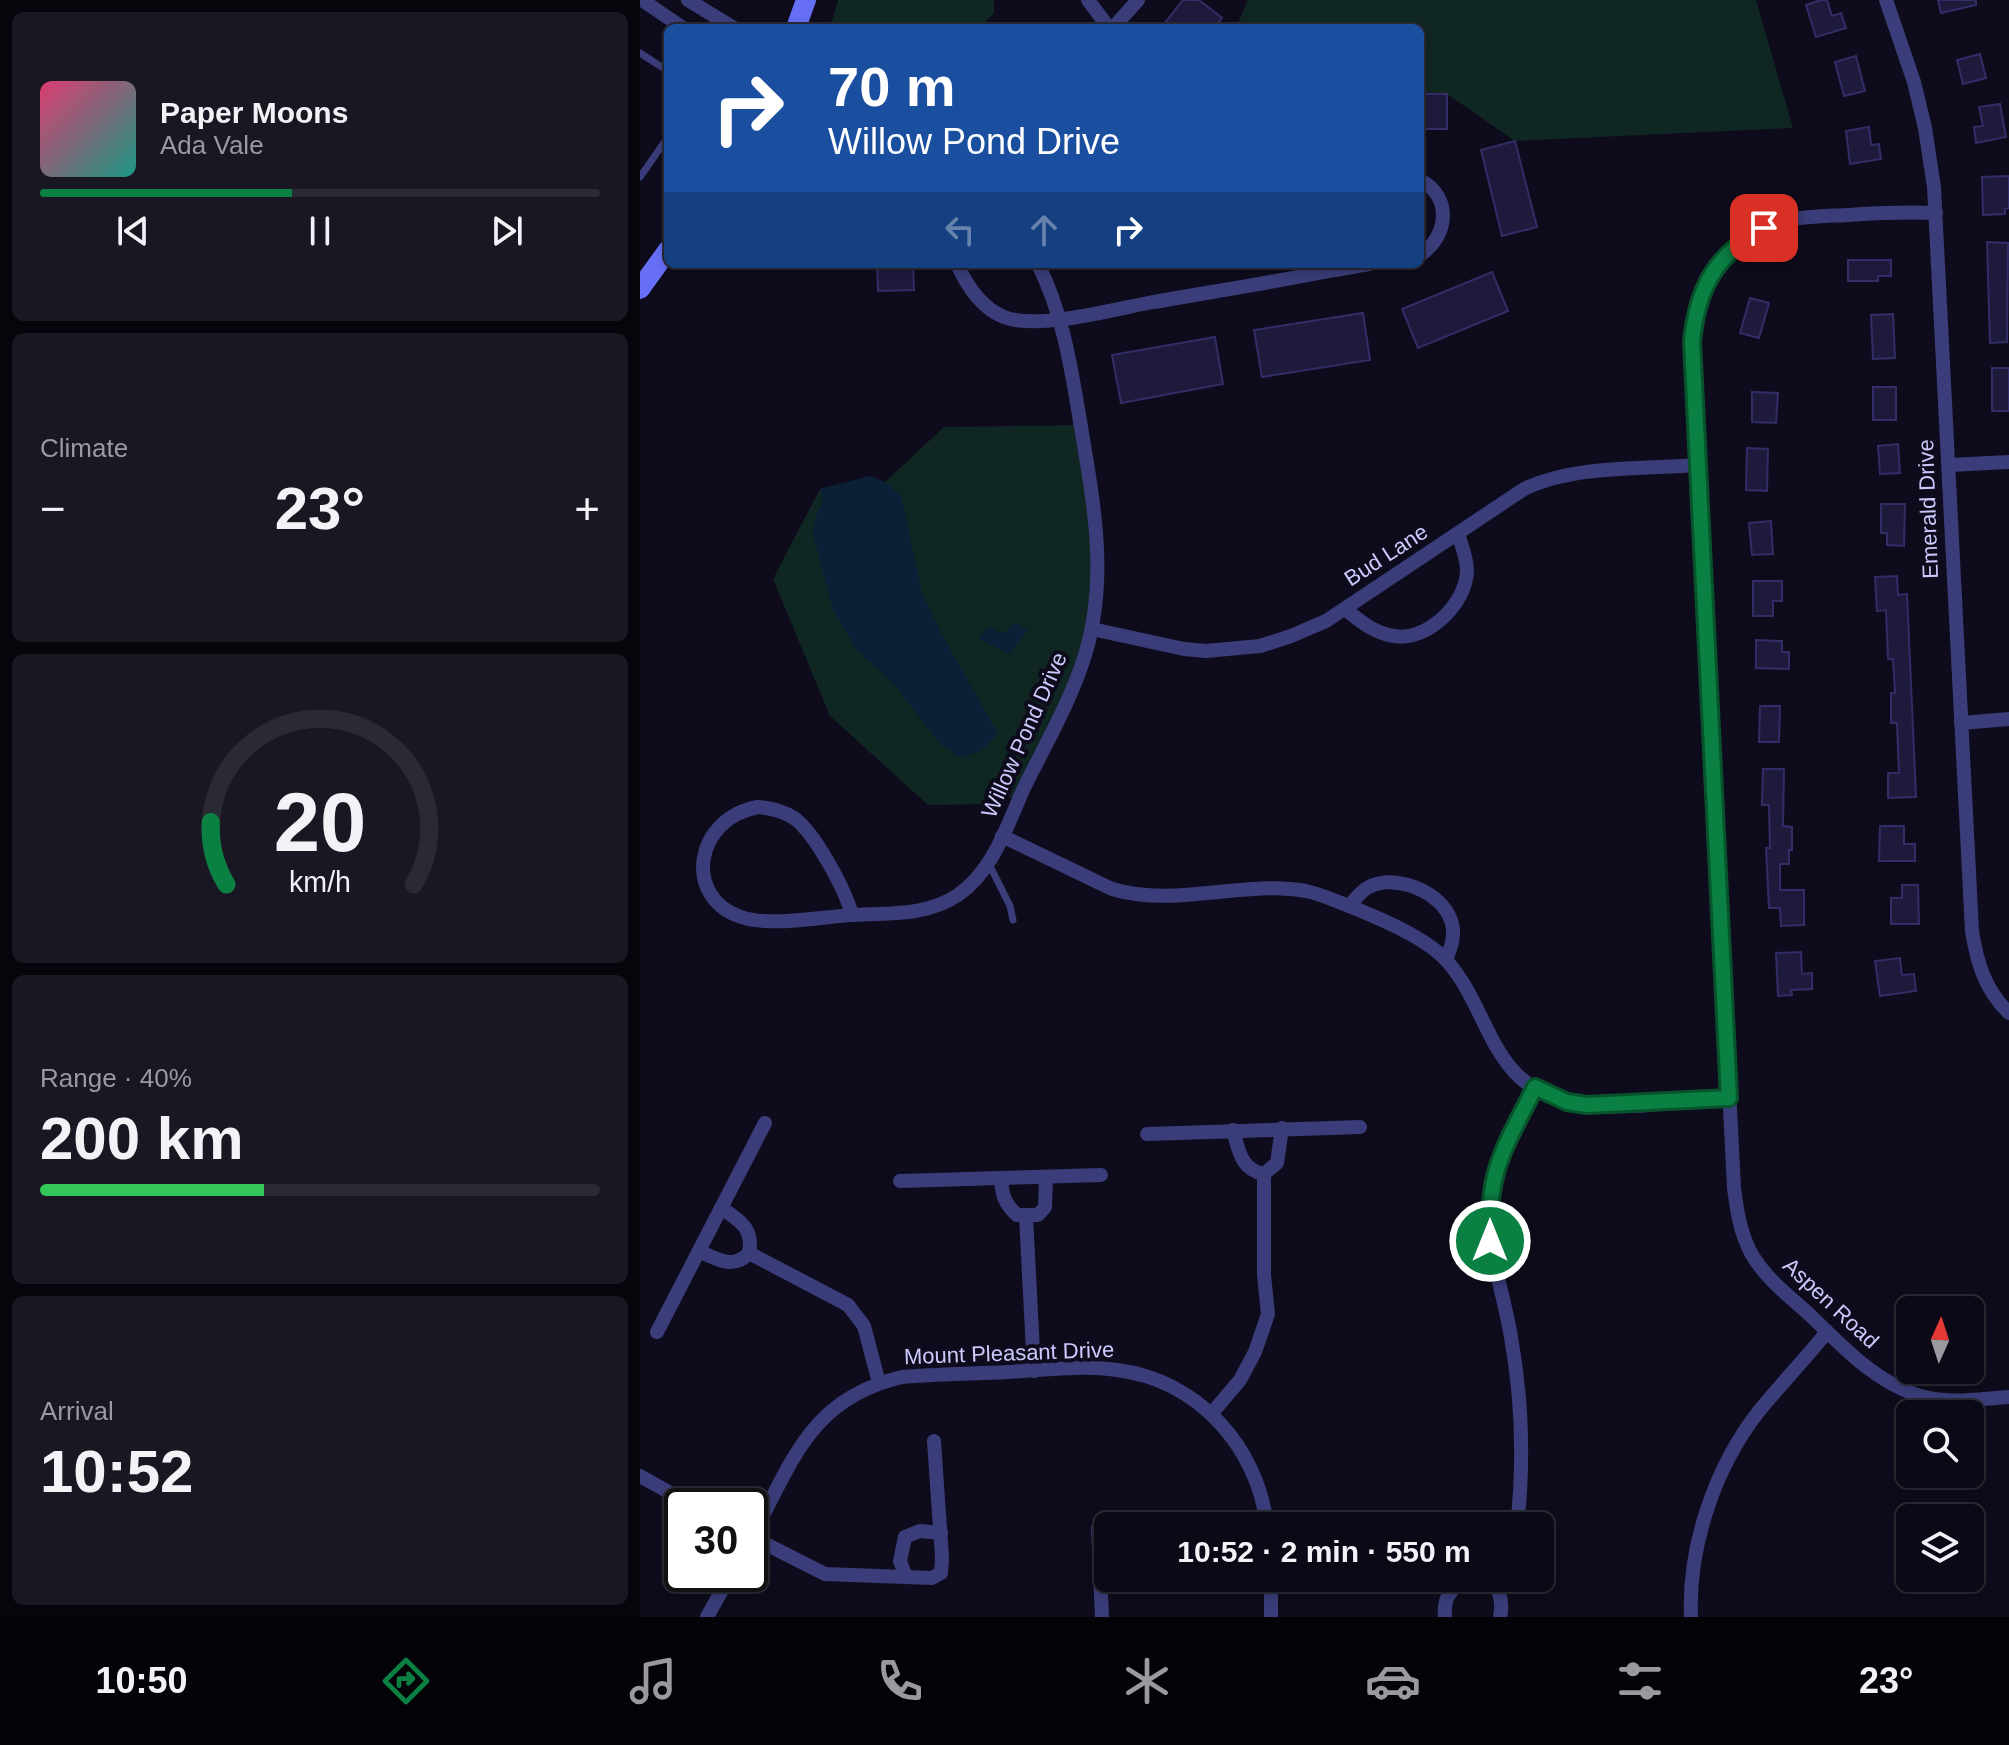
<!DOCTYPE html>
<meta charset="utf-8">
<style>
:root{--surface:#0a0915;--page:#181722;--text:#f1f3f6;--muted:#999aa0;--line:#2a2a34;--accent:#0b8043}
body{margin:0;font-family:Helvetica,sans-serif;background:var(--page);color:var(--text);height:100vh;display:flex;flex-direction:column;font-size:30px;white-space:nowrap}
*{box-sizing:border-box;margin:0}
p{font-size:26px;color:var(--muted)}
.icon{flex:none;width:44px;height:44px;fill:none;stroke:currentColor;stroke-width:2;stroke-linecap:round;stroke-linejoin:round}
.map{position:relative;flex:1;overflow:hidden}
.panel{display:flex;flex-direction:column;gap:12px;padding:12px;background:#06050c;width:640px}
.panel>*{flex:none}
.banner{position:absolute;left:24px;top:24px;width:760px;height:244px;border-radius:12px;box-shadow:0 4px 12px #0003,0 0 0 2px var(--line);background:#1a4fa0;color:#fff;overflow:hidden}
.needle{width:52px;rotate:3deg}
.buttons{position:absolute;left:1256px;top:1296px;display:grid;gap:16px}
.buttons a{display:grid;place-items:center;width:88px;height:88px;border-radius:12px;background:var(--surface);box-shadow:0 4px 12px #0003,0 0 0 2px var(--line);font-size:40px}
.speed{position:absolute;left:24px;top:1488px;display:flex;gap:16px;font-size:40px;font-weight:700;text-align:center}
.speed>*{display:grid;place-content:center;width:104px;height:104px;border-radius:50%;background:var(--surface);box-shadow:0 4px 12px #0003,0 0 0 2px var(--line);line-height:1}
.speed .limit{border:4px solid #111;border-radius:12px;background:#fff;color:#111}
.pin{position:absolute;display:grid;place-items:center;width:68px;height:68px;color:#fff;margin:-34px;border-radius:16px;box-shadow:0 4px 12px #0006}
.me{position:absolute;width:88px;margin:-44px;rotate:0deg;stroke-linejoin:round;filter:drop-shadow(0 0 6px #0008)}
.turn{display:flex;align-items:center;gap:28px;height:168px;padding:0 32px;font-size:36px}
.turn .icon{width:104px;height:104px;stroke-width:2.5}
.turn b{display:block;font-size:56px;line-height:68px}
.lanes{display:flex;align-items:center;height:76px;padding:0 32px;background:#0003;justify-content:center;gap:40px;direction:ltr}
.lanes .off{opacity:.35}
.big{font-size:60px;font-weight:600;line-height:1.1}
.panel .card{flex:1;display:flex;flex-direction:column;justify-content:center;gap:12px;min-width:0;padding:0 28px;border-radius:12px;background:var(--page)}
.panel .dial{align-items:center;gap:0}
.dial svg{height:208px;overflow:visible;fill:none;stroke:var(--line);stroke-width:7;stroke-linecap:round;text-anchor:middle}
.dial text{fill:var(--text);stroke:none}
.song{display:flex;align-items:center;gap:24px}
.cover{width:96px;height:96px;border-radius:12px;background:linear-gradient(135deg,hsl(340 70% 55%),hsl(170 70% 35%))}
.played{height:8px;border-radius:4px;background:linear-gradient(90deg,var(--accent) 45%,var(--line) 45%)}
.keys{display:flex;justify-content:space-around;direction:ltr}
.heat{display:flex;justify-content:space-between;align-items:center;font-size:44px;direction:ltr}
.charge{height:12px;border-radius:6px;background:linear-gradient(90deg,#34c759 40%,var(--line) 0)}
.trip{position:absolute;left:454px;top:1512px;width:460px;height:80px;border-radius:12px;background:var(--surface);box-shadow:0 4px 12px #0003,0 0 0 2px var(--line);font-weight:600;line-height:80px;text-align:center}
.menu{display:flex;height:128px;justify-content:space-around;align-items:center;background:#040408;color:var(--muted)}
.menu .icon{width:56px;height:56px}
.menu .on{color:var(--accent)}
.menu b{font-size:36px;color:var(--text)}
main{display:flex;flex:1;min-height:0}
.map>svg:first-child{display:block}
</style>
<main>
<section class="panel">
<div class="card">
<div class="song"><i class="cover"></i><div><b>Paper Moons</b><p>Ada Vale</p></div></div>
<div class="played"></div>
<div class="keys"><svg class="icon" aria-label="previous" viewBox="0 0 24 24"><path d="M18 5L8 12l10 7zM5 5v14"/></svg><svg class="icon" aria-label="pause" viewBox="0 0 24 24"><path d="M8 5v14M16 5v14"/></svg><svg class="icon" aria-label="next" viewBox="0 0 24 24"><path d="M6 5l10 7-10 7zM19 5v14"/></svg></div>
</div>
<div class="card"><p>Climate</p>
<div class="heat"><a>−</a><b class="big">23°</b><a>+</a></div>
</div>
<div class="card dial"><svg viewBox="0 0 100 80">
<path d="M14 69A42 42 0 1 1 86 69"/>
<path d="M14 69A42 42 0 0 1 8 45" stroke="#0b8043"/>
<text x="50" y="56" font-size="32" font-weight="700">20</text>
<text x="50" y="72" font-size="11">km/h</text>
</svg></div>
<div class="card"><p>Range · 40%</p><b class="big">200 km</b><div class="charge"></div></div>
<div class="card"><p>Arrival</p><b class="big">10:52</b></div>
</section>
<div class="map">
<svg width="1369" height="1617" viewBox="0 0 1369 1617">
<rect width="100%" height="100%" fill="#0e0c1c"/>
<!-- green -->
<g fill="#102623">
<path d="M 198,0 L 354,0 L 354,13 L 340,28 L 190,28 Z"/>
<path d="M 608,0 L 1116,0 L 1153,128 L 875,141 L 807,94 L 780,94 L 780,28 L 596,28 Z"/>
<path d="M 441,425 L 456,517 L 452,629 L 382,793 L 354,804 L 288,805 L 190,716 L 133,579 L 180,489 L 230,476 L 245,482 L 304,427 Z"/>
</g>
<!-- water -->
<g fill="#0b1f36">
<path d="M 230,476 L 245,482 L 261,495 L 282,593 L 300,631 L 357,732 C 349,749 338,753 320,757 L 300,744 L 254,684 L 216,649 L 193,610 L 173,534 L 176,515 L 183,503 L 180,489 Z"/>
<path d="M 375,622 L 388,630 L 369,654 L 339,639 L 349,626 L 360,633 L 367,632 Z"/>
</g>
<!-- building -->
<g fill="#1e1a3c" stroke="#332d67" stroke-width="2">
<path d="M 543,0 L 559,0 L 582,18 L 574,28 L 521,28 Z"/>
<path d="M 1181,0 L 1187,0 L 1192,16 L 1201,13 L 1206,28 L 1176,37 L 1166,5 Z"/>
<path d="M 1298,0 L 1336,0 L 1336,5 L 1301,13 Z"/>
<path d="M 1340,54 L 1346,78 L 1323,84 L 1317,60 Z"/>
<path d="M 1216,56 L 1225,91 L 1204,96 L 1195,62 Z"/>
<rect x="780" y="94" width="27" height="35"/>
<path d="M 1360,104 L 1366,137 L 1336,143 L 1334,127 L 1343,126 L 1339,107 Z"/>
<path d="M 1229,127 L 1231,145 L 1239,144 L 1241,159 L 1210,164 L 1206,131 Z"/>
<path d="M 875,141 L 897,227 L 862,236 L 841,150 Z"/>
<path d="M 1369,176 L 1369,208 L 1365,209 L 1365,214 L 1343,215 L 1342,177 Z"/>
<path d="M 1347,242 L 1368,243 L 1367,342 L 1350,343 Z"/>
<path d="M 1208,260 L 1251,260 L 1251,276 L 1238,276 L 1238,281 L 1208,281 Z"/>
<path d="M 237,264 L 273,264 L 274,290 L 238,291 Z"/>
<path d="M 852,272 L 868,311 L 778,348 L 762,309 Z"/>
<path d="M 1110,298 L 1129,303 L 1119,338 L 1100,333 Z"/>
<path d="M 723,313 L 730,360 L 622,377 L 614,330 Z"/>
<path d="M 1253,314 L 1255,358 L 1233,359 L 1231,315 Z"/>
<path d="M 575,337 L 583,384 L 481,403 L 472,355 Z"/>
<rect x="1352" y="368" width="17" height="43"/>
<rect x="1233" y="387" width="23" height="33"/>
<path d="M 1112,392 L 1138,393 L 1136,423 L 1112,422 Z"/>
<path d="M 1258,444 L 1260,473 L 1240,474 L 1238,446 Z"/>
<path d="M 1107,448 L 1128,449 L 1127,491 L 1106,490 Z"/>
<path d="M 1241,504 L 1265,504 L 1264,546 L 1247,545 L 1247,533 L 1241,533 Z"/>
<path d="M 1131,521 L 1133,554 L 1112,555 L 1109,523 Z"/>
<path d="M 1257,576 L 1258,595 L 1267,594 L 1276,797 L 1248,798 L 1248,773 L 1259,773 L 1257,723 L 1251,723 L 1251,693 L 1255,693 L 1253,659 L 1248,659 L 1246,610 L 1237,611 L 1235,577 Z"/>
<path d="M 1113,581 L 1142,581 L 1142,601 L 1133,601 L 1133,616 L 1113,616 Z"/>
<path d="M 1116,640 L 1142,641 L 1142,652 L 1149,652 L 1149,669 L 1116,668 Z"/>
<path d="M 1120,706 L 1140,706 L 1139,742 L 1119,742 Z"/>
<path d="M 1123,769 L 1144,769 L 1143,826 L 1152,827 L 1152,850 L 1149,850 L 1149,864 L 1140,864 L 1140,890 L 1164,890 L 1164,925 L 1141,926 L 1140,908 L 1129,908 L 1126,848 L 1130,848 L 1129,805 L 1122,805 Z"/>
<path d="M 1240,826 L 1264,826 L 1264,844 L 1275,844 L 1275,861 L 1239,861 Z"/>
<path d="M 1262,885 L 1278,885 L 1279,924 L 1251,924 L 1251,898 L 1262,898 Z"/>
<path d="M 1161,952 L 1162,974 L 1172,973 L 1172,989 L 1151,990 L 1152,995 L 1138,996 L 1136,953 Z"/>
<path d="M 1260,958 L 1262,975 L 1274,974 L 1276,991 L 1240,996 L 1235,961 Z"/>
</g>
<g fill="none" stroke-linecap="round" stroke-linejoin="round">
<!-- service -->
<g stroke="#3a3d79" stroke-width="7">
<path d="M 0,53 L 28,71"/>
<path d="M 0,177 L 28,137"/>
<path d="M 349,864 L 370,906 L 373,920"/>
</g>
<!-- minor -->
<g stroke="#3a3d79" stroke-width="14">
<path d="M 2,0 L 43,28"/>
<path d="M 48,0 L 94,28"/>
<path d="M 448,0 L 469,28"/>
<path d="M 1246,0 L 1274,82 L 1285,128 L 1294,187 L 1332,931 C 1337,963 1345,990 1369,1013"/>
<path d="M 473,28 L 498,0"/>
<path d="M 780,180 C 813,197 808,237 780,255"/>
<path d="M 1296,213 C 1267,212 1238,213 1209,215 C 1189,216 1168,216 1147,220 C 1088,232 1057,285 1052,342 L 1094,1188 C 1097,1211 1100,1232 1111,1253 C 1125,1278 1149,1296 1170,1315 C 1202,1346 1234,1381 1277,1395 C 1307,1405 1338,1399 1369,1397"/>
<path d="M 317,264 C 327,286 341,308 364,317 C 397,330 472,310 508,303 C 571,292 633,282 695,270"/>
<path d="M 695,264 L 695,270 L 729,264"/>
<path d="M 1309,465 L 1369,462"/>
<path d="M 705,609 C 720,621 734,633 754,636 C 787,642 826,604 827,571 C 827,558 822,546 818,534"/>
<path d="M 452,629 L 544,649 L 566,651 L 620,646 L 651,636 L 686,621 L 884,489 C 934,465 1003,469 1058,465"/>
<path d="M 1321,723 L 1369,719"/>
<path d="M 118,807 C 130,808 143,811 154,818 C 175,833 205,889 212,915 C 181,917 130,927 101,917 C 42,897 55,818 118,807 Z"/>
<path d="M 362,836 L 472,889 C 536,908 602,880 666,891 C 680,894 693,900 707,905 C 736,917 786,937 807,961 C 851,1011 848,1080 925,1102 C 966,1113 1045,1101 1089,1098"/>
<path d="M 709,906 C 715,900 720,892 727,888 C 757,870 816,897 813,935 C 813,943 809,952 806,960"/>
<path d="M 212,915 C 248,913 287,916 318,895 C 354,870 367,825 384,788 C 405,745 431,701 445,655 C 469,577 453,500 440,421 C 431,367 423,314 398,264"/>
<path d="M 593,1130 C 599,1150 600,1169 624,1174 L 637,1163 L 642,1128"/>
<path d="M 507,1134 L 720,1127"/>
<path d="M 361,1178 C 362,1195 364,1203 377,1215 L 398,1215 L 405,1207 L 406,1177"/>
<path d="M 260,1181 L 461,1175"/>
<path d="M 386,1216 L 394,1371"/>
<path d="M 59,1251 C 76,1259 94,1270 109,1253 C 114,1229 100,1220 81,1208"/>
<path d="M 109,1253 L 208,1305 L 224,1326 L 239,1383"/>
<path d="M 17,1332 L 125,1123"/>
<path d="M 572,1413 L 600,1380 L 615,1352 L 628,1314 L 624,1275 L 624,1174"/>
<path d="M 0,1476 L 54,1506"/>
<path d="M 498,1526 L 626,1518"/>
<path d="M 877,1526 C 884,1464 882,1399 871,1337 C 863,1288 842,1238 851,1187 C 858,1150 879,1120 895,1087"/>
<path d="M 110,1536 L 185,1574 L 292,1578 L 301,1573 L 302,1557 L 294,1441"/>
<path d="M 110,1540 C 152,1464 168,1399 262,1377 C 297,1374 332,1374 367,1372 C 403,1370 441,1365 477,1370 C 558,1380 618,1447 627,1526"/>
<path d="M 266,1577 L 260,1561 L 265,1537 L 280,1531 L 301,1533"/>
<path d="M 67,1617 L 91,1574"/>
<path d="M 462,1617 L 458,1528 L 468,1528"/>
<path d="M 631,1617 L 631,1578"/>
<path d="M 805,1617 C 802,1586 826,1576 853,1583 C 861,1593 863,1604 860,1617"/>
<path d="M 1051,1617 C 1048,1546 1075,1467 1119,1411 C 1141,1384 1165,1359 1187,1332"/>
</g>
<!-- secondary -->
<g stroke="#676ff7" stroke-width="20">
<path d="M 156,28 L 166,0"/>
<path d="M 0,289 L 28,250"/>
</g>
</g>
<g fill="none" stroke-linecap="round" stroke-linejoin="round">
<defs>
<path id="route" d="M 850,1241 C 847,1168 865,1148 895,1087 L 927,1102 L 947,1105 L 1089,1098 L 1052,342 C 1057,288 1076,254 1124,228"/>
</defs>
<!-- route casing -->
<use href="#route" stroke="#07532c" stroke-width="20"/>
<!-- route -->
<use href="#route" stroke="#0b8043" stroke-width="14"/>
</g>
<g text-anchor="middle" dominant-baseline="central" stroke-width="8" stroke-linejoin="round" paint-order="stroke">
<!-- street labels -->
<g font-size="22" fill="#cccafc" stroke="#0e0c1c">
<text transform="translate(1288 509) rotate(-92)">Emerald Drive</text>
<text transform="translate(746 555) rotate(-33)">Bud Lane</text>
<text transform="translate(384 735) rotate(-66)">Willow Pond Drive</text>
<text transform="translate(1191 1303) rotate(43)">Aspen Road</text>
<text transform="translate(369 1353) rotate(-2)">Mount Pleasant Drive</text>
</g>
</g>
</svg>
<div class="buttons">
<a><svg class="needle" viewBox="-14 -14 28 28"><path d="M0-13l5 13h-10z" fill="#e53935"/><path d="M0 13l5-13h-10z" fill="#999aa0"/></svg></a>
<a><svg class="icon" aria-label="search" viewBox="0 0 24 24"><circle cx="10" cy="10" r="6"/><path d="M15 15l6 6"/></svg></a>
<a><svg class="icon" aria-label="layers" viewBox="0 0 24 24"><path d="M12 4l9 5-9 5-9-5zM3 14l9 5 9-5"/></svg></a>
</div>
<div class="speed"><div class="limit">30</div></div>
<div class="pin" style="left:1124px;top:228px;background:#d93025"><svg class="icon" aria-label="arrive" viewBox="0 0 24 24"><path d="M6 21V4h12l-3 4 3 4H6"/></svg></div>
<svg class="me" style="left:850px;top:1241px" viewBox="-20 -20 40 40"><circle r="17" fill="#0b8043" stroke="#fff" stroke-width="3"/><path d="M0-11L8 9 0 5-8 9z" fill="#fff"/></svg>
<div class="trip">10:52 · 2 min · 550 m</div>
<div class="banner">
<div class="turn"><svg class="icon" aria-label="right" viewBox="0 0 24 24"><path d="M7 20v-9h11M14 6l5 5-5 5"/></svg><div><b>70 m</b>Willow Pond Drive</div></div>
<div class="lanes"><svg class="icon off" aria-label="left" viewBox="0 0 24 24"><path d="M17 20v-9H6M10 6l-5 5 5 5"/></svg><svg class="icon off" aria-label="ahead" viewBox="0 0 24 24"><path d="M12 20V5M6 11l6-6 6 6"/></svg><svg class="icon" aria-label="right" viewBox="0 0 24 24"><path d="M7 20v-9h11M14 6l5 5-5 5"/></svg></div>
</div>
</div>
</main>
<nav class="menu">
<b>10:50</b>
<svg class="icon on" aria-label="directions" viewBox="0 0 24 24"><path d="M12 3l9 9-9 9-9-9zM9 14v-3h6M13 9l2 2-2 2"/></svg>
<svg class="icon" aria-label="music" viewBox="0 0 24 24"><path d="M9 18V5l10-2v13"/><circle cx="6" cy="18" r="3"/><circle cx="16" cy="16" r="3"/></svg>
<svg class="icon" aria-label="phone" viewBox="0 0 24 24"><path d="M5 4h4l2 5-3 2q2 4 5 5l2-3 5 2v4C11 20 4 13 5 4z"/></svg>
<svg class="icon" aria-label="climate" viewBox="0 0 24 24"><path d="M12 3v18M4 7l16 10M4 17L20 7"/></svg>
<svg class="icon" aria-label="car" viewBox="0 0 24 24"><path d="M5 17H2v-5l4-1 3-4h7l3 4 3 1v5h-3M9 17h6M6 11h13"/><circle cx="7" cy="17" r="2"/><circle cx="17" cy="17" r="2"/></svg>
<svg class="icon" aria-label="filters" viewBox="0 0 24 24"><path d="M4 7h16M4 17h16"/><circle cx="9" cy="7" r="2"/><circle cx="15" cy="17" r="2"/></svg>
<b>23°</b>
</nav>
